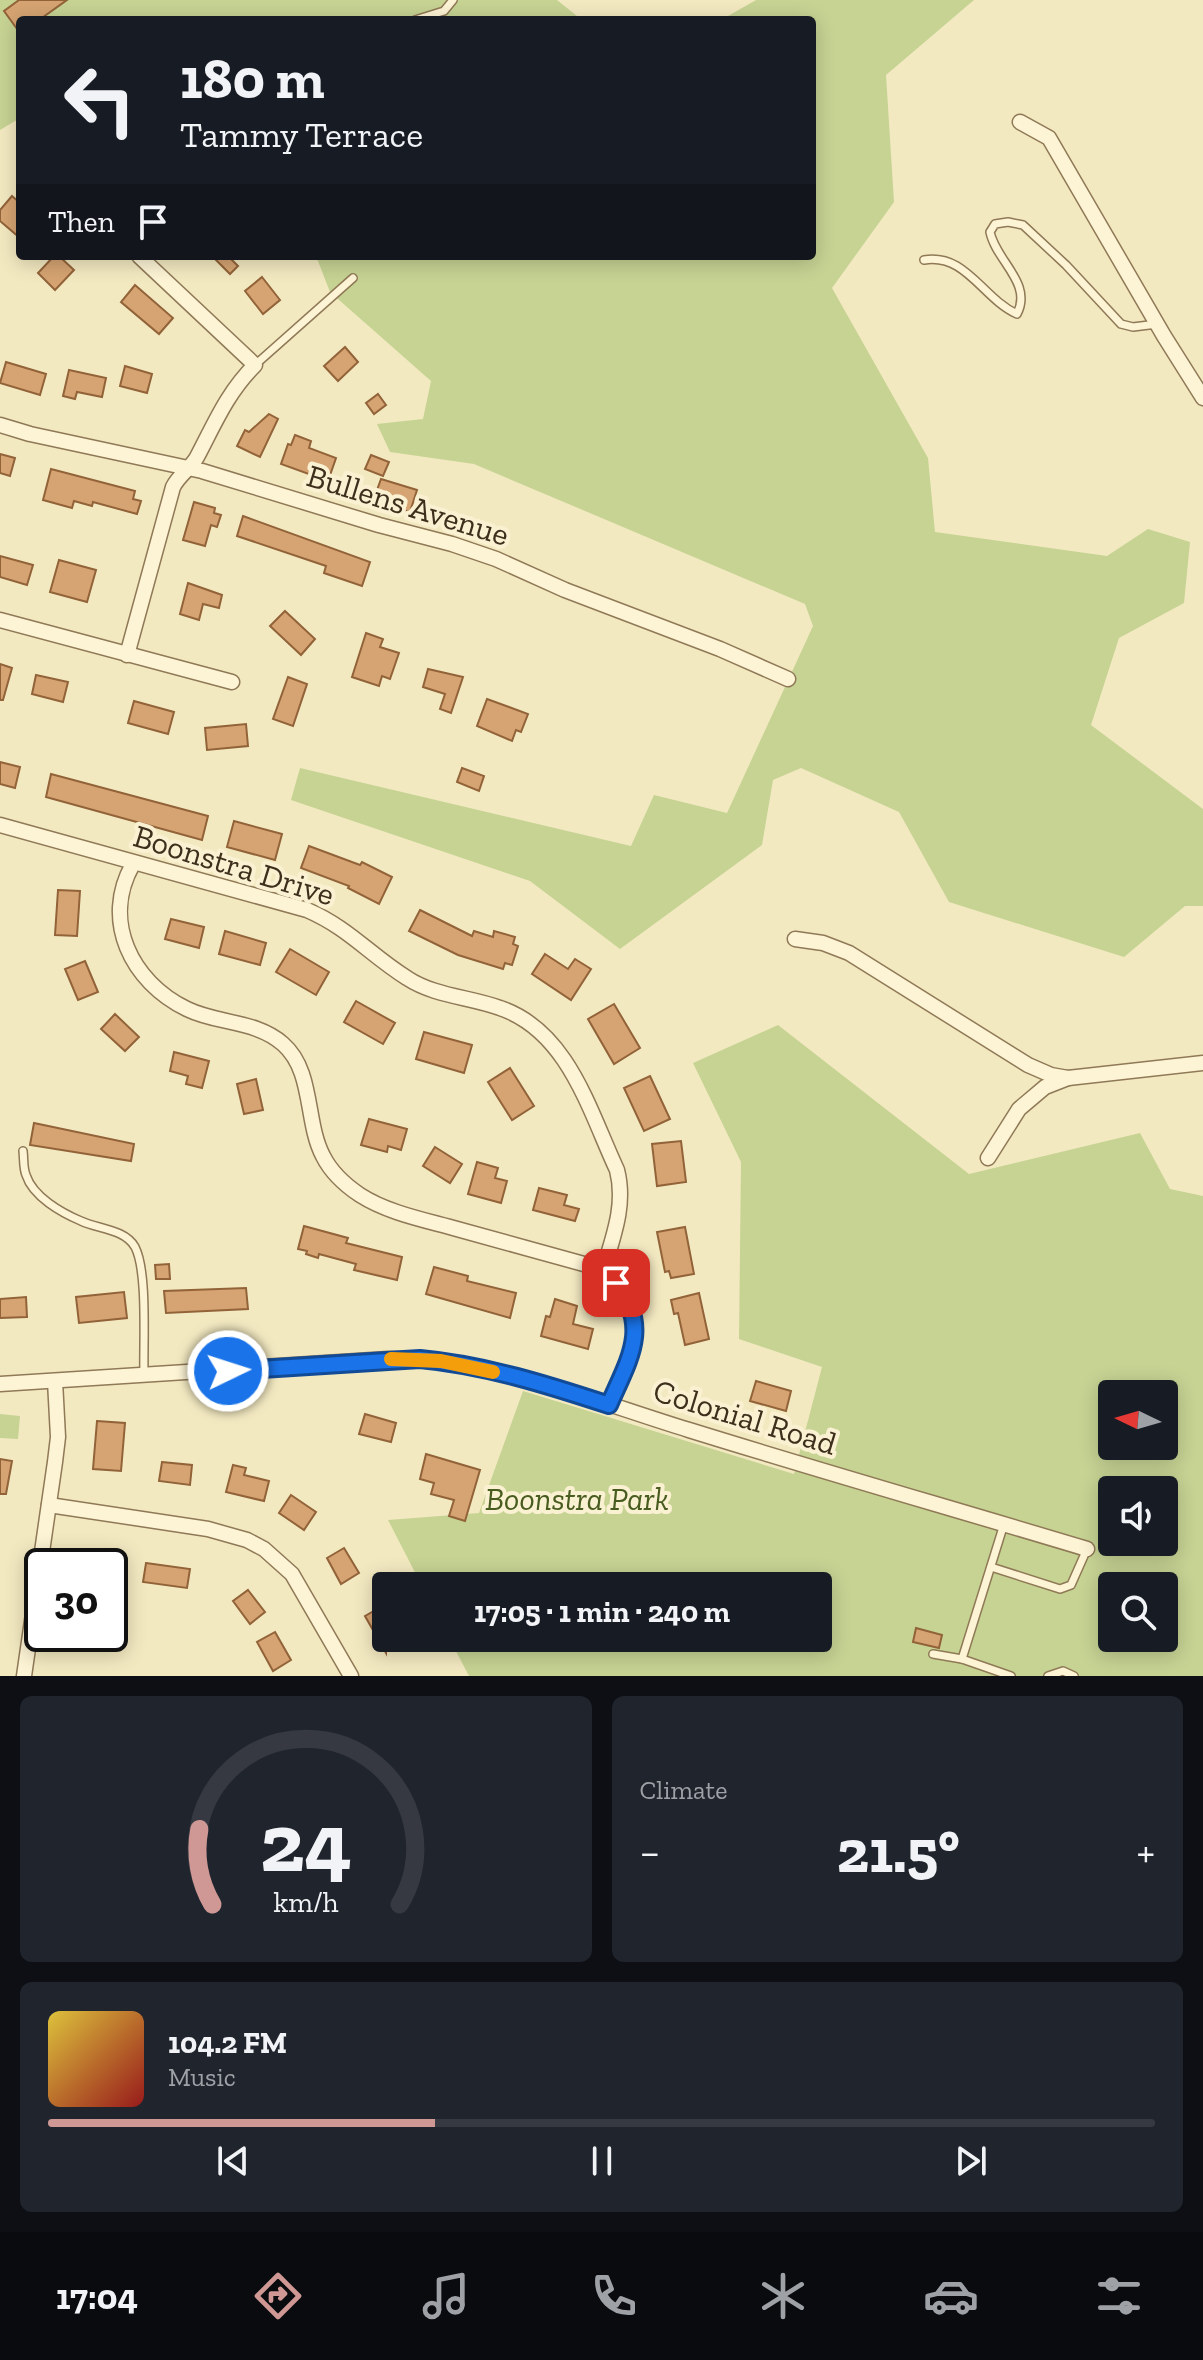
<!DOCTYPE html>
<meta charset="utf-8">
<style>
:root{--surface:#171b24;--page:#20242c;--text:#f1f3f6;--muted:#9ea1a6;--line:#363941;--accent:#cf9895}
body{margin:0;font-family:"Zilla Slab",serif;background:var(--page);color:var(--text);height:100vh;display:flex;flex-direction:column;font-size:30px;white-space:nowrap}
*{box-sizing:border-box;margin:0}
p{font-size:26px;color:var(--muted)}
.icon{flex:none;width:44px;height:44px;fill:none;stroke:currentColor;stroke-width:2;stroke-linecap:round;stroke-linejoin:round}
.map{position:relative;height:1676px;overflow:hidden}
.side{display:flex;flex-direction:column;gap:20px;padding:20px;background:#0d0f14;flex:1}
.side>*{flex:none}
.banner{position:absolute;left:16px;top:16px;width:800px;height:244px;border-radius:8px;box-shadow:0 4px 20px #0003;background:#171b24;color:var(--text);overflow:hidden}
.needle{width:52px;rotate:275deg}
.fabs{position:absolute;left:1098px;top:1380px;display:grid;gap:16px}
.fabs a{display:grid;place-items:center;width:80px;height:80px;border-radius:8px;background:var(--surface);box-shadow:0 4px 20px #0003;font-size:40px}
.speed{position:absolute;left:24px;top:1548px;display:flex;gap:16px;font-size:40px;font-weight:700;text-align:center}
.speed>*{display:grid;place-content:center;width:104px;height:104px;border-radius:50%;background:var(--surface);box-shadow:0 4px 20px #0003;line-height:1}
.speed .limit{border:4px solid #111;border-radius:12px;background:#fff;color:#111}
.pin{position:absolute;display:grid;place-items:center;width:68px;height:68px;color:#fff;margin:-34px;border-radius:16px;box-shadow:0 4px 12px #0006}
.me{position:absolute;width:88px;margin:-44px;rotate:86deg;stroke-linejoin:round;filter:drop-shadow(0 0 6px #0008)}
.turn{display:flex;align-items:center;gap:28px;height:168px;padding:0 32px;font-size:36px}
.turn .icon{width:104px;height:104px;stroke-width:2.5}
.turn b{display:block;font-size:56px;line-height:68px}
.then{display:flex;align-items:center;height:76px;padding:0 32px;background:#0003;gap:16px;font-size:30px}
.big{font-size:60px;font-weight:700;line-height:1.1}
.side .widget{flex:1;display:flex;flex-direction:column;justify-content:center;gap:12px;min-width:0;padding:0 28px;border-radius:12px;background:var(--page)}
.side .dial{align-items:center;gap:0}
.dial svg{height:208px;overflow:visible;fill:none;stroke:var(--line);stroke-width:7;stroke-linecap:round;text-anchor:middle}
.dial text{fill:var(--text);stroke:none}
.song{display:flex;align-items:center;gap:24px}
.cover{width:96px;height:96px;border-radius:12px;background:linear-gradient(135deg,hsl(50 70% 55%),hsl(0 70% 35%))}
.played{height:8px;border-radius:4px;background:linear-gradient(90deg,var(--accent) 35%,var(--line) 35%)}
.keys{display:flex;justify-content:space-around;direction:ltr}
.heat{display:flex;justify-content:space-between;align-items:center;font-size:44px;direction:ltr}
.side .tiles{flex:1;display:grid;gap:20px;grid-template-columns:1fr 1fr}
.widget:last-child{grid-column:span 2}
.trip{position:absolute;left:372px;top:1572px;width:460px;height:80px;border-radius:8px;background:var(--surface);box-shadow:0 4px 20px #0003;font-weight:700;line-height:80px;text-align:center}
.menu{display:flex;height:128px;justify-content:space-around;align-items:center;background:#090b0e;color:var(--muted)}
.menu .icon{width:56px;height:56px}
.menu .selected{color:var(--accent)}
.menu b{font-size:36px;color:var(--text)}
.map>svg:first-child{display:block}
</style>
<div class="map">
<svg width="1203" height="1676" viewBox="0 0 1203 1676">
<rect width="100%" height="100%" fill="#f3e9c1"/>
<!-- green -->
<g fill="#c6d393" fill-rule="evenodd">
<path d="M 0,0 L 557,0 L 582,20 L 20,20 L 20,118 L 0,130 Z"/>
<path d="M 756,0 L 974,0 L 886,75 L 894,202 L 832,288 L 928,458 L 935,532 L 1107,556 L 1148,529 L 1190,542 L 1184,603 L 1119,638 L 1091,725 L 1203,809 L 1203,906 L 1185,906 L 1124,957 L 949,902 L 899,812 L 801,768 L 773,780 L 762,845 L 620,949 L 530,881 L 291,800 L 300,768 L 631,846 L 654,795 L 727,813 L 813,626 L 805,604 L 474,464 L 390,452 L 377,424 L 423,419 L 431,381 L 330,292 L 316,256 L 812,256 L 812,20 L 721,20 Z"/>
<path d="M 778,1025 L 969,1174 L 1140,1133 L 1170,1189 L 1203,1196 L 1203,1676 L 469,1676 L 449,1638 L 818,1638 L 818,1586 L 422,1586 L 388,1520 L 479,1513 L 523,1391 L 794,1474 L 822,1367 L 739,1339 L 741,1162 L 693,1063 ZM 1112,1394 L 1164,1394 L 1164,1446 L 1112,1446 ZM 1112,1490 L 1164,1490 L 1164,1542 L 1112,1542 ZM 1112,1586 L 1164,1586 L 1164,1638 L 1112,1638 Z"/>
<path d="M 0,1414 L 20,1416 L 18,1439 L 0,1438 Z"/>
</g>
<!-- building -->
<g fill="#d6a472" stroke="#926339" stroke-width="2">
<path d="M 19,0 L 67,0 L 39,20 L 20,20 L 20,33 L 4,11 Z"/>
<path d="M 12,196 L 20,203 L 20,238 L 0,221 L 0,210 Z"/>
<path d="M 54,256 L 59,256 L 74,270 L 55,290 L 38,273 Z"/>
<path d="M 212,256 L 228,256 L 238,266 L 230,274 Z"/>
<path d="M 262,277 L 280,300 L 263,314 L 245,291 Z"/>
<path d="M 135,285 L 173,318 L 159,334 L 121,302 Z"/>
<path d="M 345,347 L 358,362 L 338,381 L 324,366 Z"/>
<path d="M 6,362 L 46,374 L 40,395 L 0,383 Z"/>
<path d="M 125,366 L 152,374 L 147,393 L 120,386 Z"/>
<path d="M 69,370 L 106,378 L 102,397 L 77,392 L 75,399 L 63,396 Z"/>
<path d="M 378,394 L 386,405 L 374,414 L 366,403 Z"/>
<path d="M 269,414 L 278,419 L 260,457 L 237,446 L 245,430 L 249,432 Z"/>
<path d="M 295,435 L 311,441 L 309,448 L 336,458 L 328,481 L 281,464 L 288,444 L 291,445 Z"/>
<path d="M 0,454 L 15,458 L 10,476 L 0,473 Z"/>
<path d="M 371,455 L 389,462 L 383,476 L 365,469 Z"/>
<path d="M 51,469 L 135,491 L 133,499 L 141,501 L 137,514 L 93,502 L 92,506 L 74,501 L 72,508 L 43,500 Z"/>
<path d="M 381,479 L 417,490 L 410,512 L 373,501 Z"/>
<path d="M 194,502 L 215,508 L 214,513 L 221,515 L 217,527 L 211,525 L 205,546 L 183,540 Z"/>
<path d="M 243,516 L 370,562 L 362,586 L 324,573 L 326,566 L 237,536 Z"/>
<path d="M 0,556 L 33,565 L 27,585 L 0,577 Z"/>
<path d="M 59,560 L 96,570 L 87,602 L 50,592 Z"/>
<path d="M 188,583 L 222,595 L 219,608 L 203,604 L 199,620 L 180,614 Z"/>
<path d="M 285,611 L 315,639 L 301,655 L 270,626 Z"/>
<path d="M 366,633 L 383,639 L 380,647 L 399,653 L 390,679 L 382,676 L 379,686 L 352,677 Z"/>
<path d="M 0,664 L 12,668 L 3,700 L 0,700 Z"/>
<path d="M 428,669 L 463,677 L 451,713 L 440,709 L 445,694 L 423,687 Z"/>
<path d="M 36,675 L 68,682 L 63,702 L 32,694 Z"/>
<path d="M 288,677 L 307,684 L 293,726 L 273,719 Z"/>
<path d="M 487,699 L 528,714 L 521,732 L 516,730 L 512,741 L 477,726 Z"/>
<path d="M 134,701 L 174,712 L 168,734 L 128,723 Z"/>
<path d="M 246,724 L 248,746 L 207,750 L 205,728 Z"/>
<path d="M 0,762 L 20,767 L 15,788 L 0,784 Z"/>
<path d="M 462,768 L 484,776 L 479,791 L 457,782 Z"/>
<path d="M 51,774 L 208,816 L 202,840 L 46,797 Z"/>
<path d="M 234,821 L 282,834 L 275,860 L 227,847 Z"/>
<path d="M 309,846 L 360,865 L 362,862 L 392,877 L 379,904 L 348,888 L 349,886 L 301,868 Z"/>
<path d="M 58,890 L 80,891 L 77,936 L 55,935 Z"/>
<path d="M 420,910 L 472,936 L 474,931 L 493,937 L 494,931 L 515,937 L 513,944 L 518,946 L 512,965 L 505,963 L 503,969 L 458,955 L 409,931 Z"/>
<path d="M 171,919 L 204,927 L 199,948 L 165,939 Z"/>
<path d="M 225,931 L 266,943 L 260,965 L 219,954 Z"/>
<path d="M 290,949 L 329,972 L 316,995 L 276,972 Z"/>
<path d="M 545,954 L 568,969 L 575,959 L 591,969 L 571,1000 L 532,974 Z"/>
<path d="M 85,961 L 98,992 L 78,1000 L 65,969 Z"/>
<path d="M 356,1001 L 395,1023 L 383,1044 L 344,1022 Z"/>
<path d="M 614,1004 L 640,1048 L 614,1064 L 588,1019 Z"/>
<path d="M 115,1014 L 139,1037 L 125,1051 L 101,1029 Z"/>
<path d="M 424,1032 L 472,1045 L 464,1073 L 416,1059 Z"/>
<path d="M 174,1052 L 209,1061 L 202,1088 L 186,1084 L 188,1076 L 170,1071 Z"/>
<path d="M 510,1068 L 534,1106 L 512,1120 L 488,1082 Z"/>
<path d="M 650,1076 L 670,1119 L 644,1131 L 624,1088 Z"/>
<path d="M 256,1079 L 263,1110 L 244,1114 L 237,1084 Z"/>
<path d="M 369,1119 L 407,1129 L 401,1150 L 388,1146 L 387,1152 L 361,1145 Z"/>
<path d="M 34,1123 L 134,1144 L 131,1161 L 30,1145 Z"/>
<path d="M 681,1141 L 686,1182 L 657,1186 L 652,1144 Z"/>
<path d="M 435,1147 L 462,1164 L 450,1183 L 423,1166 Z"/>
<path d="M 477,1162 L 498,1168 L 495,1178 L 507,1181 L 501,1203 L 468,1194 Z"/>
<path d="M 539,1188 L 567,1195 L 564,1205 L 579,1209 L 575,1221 L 533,1210 Z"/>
<path d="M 304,1226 L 348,1238 L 346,1243 L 402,1257 L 397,1280 L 354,1270 L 356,1264 L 319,1254 L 318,1258 L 306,1254 L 307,1251 L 298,1249 Z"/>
<path d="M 685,1227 L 694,1274 L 671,1278 L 669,1271 L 665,1272 L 657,1232 Z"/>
<path d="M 169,1264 L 170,1279 L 156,1279 L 155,1265 Z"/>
<path d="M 434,1267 L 468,1276 L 467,1281 L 516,1293 L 510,1318 L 426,1294 Z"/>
<path d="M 246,1288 L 248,1309 L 166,1313 L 164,1291 Z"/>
<path d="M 124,1292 L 127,1318 L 79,1323 L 76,1297 Z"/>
<path d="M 699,1293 L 709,1339 L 685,1345 L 678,1313 L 674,1314 L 671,1300 Z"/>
<path d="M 26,1297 L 27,1317 L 0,1318 L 0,1299 Z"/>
<path d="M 555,1299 L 577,1306 L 573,1324 L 593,1329 L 588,1349 L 541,1336 L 546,1316 L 550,1317 Z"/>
<path d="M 756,1381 L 791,1391 L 786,1411 L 750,1401 Z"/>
<path d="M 365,1414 L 396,1423 L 391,1442 L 359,1434 Z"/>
<path d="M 97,1421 L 125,1423 L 121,1471 L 93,1469 Z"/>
<path d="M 426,1454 L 480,1470 L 465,1521 L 449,1516 L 454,1500 L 431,1494 L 434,1483 L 420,1479 Z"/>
<path d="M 0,1459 L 12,1461 L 6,1494 L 0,1494 Z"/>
<path d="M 162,1462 L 192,1465 L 190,1485 L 159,1481 Z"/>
<path d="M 233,1465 L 246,1468 L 244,1475 L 269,1481 L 264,1501 L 226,1492 Z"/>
<path d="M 291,1495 L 316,1512 L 304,1530 L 279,1513 Z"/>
<path d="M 344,1548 L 359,1573 L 341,1584 L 327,1558 Z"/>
<path d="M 146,1563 L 190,1569 L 187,1588 L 143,1582 Z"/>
<path d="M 248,1590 L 265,1612 L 250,1624 L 233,1601 Z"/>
<path d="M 386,1604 L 386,1653 L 365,1616 Z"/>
<path d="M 916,1628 L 942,1635 L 939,1648 L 913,1642 Z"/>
<path d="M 275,1632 L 291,1660 L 273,1671 L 257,1642 Z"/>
</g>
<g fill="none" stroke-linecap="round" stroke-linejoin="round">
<defs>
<g id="lane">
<path d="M 415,20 L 444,11 L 453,0"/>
<path d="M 924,260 C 966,253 982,298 1017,314 C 1033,283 996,261 990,232 L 995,224 L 1008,222 L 1023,225 L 1066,265 L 1121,324 L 1133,327 L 1157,324"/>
<path d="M 255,365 L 353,278"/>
<path d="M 23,1151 C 24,1158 23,1168 26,1175 C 33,1197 62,1213 81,1221 C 98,1229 125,1229 135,1247 C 148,1272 143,1345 144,1376"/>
<path d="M 1004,1524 L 962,1659 L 1011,1676"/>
<path d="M 991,1567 L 1060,1589 L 1071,1585 L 1087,1549"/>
<path d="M 933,1654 L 962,1659"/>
<path d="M 1048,1676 L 1063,1671 L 1074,1676"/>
</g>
<g id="street">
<path d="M 1020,122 L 1049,138 L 1164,336 L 1203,398"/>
<path d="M 0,425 L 30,434 L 202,471 L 379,525 L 452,544 L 496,559 L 565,590 L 720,649 L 788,679"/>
<path d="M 0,620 L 232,682"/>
<path d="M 127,655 L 173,487 C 179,475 191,468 197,457 C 215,423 227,393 255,365 L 139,256"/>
<path d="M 0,825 L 307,910 C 349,928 370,955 407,978 C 434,996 470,997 500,1008 C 568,1031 589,1110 617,1170 C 626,1205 613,1237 603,1271 C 654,1316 632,1352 609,1405"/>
<path d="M 133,864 C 101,920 131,982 187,1009 C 217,1024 256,1020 283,1044 C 314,1071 305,1122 323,1156 C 331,1172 345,1185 360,1195 C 388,1213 425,1220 457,1229 C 502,1241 546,1254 591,1266 L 603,1271"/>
<path d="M 795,939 L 823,943 L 849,953 L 1028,1065 L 1051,1075 L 1068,1078"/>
<path d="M 988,1158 L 1019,1109 L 1045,1087 L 1068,1078 L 1203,1063"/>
<path d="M 0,1384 L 388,1359 C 492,1358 591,1400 689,1430 C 821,1471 954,1509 1087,1549"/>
<path d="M 49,1505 L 208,1529 L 247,1540 L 264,1549 L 292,1574 L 351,1676"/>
<path d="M 24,1676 L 55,1462 L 58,1437 L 55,1381"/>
</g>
</defs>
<!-- lane casing -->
<use href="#lane" stroke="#8f7956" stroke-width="10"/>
<!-- street casing -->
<use href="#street" stroke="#8f7956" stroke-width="17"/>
<!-- lane -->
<use href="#lane" stroke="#fdf4d5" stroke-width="7"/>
<!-- street -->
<use href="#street" stroke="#fdf4d5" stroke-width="14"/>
</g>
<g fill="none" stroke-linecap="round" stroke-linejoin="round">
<defs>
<path id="route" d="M 228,1371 L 420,1359 C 485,1365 548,1385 609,1405 C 629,1359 651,1327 616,1283"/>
</defs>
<!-- route casing -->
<use href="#route" stroke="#114b97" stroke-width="20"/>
<!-- route -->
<use href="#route" stroke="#1a73e8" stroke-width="14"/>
<!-- slow -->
<path stroke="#f59e0b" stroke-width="14" d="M 391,1359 L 441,1361 L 493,1372"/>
</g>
<g text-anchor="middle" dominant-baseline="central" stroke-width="8" stroke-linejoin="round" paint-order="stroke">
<!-- street labels -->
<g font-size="32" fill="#3d2f1c" stroke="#faf1d2">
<text transform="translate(408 505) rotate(17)">Bullens Avenue</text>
<text transform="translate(234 865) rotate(17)">Boonstra Drive</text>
<text transform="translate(745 1417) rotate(17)">Colonial Road</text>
</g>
<!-- park labels -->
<g font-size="32" font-style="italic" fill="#485c20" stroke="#faf1d2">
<text x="577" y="1499">Boonstra Park</text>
</g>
</g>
</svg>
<div class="fabs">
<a><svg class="needle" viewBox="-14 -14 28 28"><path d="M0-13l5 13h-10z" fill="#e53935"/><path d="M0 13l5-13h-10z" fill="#9ea1a6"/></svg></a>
<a><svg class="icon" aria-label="sound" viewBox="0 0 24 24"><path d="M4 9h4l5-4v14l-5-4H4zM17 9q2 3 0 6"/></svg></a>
<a><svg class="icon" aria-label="search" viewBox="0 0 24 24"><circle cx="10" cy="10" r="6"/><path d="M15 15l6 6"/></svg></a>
</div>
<div class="speed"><div class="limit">30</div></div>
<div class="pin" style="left:616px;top:1283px;background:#d93025"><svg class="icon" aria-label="arrive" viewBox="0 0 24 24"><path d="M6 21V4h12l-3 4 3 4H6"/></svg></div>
<svg class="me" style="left:228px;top:1371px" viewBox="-20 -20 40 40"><circle r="17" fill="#1a73e8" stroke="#fff" stroke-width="3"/><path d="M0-11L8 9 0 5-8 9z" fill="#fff"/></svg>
<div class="trip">17:05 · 1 min · 240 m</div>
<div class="banner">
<div class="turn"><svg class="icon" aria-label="left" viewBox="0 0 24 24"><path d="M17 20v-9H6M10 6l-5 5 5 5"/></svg><div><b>180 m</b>Tammy Terrace</div></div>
<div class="then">Then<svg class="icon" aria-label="arrive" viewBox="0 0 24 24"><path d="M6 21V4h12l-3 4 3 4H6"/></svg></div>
</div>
</div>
<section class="side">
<div class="tiles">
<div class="widget dial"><svg viewBox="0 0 100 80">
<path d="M14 69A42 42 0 1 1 86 69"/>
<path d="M14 69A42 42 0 0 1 9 40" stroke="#cf9895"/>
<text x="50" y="56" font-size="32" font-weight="700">24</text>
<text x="50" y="72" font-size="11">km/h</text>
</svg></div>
<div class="widget"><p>Climate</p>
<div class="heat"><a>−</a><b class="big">21.5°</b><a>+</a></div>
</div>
<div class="widget">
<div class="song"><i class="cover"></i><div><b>104.2 FM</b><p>Music</p></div></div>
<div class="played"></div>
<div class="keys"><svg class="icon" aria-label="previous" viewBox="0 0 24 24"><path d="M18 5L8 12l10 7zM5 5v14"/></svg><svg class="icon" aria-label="pause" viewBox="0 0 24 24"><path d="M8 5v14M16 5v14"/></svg><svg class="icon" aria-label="next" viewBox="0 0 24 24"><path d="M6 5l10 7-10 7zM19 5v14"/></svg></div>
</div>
</div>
</section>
<nav class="menu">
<b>17:04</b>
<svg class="icon selected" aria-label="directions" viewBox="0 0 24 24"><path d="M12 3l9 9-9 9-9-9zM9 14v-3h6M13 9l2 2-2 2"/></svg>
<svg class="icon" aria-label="music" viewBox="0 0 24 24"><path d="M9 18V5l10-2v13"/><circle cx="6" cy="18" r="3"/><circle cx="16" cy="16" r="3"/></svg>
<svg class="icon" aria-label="phone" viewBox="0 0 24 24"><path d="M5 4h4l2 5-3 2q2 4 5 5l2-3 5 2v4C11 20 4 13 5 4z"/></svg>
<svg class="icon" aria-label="climate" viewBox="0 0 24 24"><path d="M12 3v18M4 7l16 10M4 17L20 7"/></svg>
<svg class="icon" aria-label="car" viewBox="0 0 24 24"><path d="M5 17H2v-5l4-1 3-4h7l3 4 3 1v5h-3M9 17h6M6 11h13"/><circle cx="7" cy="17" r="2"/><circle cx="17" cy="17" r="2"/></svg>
<svg class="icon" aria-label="filters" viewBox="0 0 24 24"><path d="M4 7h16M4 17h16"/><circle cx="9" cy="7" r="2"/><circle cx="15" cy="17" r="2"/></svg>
</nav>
